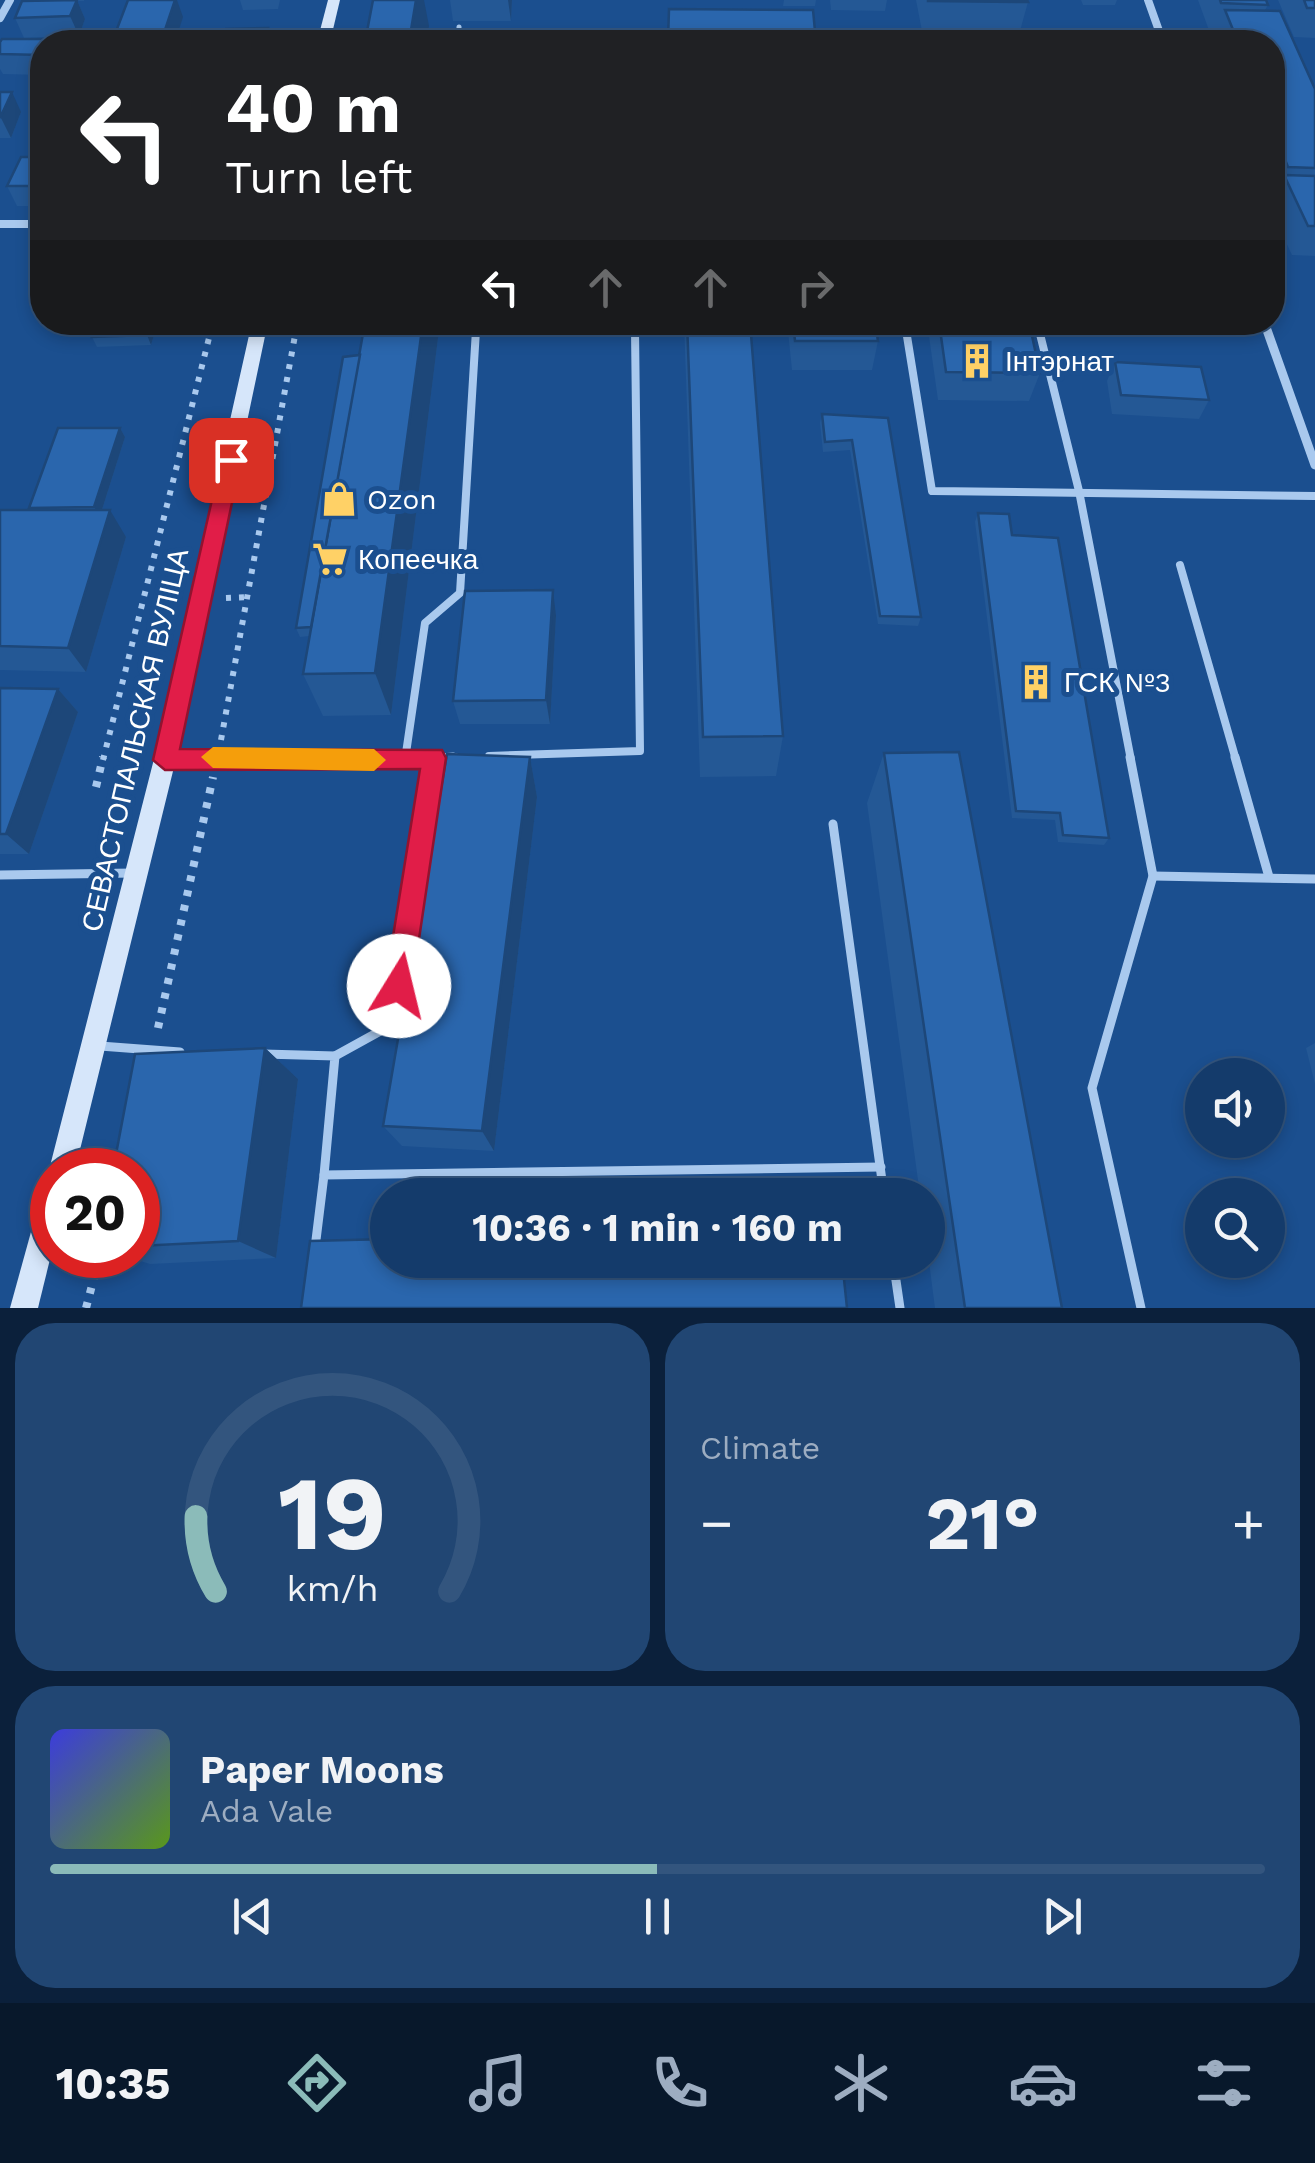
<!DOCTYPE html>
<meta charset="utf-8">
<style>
:root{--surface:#143b6b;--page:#214673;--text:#f1f3f6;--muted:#9dadc1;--line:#33557e;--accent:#8bbbb9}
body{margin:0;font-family:"Work Sans",sans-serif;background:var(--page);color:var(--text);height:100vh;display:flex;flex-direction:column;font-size:38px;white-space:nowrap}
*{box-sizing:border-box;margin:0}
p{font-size:32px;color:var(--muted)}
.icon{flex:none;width:55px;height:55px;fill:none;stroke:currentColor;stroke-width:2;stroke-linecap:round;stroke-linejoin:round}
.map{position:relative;height:1308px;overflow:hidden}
.details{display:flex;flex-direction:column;gap:15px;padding:15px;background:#0b203b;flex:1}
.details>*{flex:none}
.guide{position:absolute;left:30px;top:30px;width:1255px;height:305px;border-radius:40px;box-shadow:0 5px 15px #0003,0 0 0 2px var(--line);background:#202124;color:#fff;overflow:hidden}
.fabs{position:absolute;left:1185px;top:1058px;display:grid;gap:20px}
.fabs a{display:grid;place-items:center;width:100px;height:100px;border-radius:50%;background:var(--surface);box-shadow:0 5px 15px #0003,0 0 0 2px var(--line);font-size:50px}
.speed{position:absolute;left:30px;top:1148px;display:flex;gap:20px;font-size:50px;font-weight:700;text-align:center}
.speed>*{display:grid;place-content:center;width:130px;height:130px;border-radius:50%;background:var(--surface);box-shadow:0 5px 15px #0003,0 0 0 2px var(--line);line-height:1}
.speed .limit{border:15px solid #d22;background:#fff;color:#111}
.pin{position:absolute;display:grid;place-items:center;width:85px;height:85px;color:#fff;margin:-42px;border-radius:20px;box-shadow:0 5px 15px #0006}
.me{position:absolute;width:110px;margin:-55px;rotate:9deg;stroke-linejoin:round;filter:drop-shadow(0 0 8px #0008)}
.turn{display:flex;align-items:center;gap:35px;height:210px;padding:0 30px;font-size:45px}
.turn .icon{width:130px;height:130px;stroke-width:2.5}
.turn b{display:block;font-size:70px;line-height:85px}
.lanes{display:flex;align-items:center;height:95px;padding:0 30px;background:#0003;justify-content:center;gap:50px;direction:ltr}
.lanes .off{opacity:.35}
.big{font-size:75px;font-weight:700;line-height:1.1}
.details .widget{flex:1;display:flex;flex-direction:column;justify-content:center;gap:15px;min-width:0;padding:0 35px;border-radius:40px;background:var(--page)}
.details .dial{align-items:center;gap:0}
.dial svg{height:260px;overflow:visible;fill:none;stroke:var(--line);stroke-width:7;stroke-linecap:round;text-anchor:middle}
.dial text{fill:var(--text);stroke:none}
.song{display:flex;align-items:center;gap:30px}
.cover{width:120px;height:120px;border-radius:15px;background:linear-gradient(135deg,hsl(240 70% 55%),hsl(90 70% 35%))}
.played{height:10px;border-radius:5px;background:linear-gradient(90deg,var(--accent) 50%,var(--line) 50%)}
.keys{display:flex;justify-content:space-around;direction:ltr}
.heat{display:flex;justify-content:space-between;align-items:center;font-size:55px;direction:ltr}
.details .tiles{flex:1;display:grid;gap:15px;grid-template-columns:1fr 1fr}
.widget:last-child{grid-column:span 2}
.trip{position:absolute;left:370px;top:1178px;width:575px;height:100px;border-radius:50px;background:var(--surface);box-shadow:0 5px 15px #0003,0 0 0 2px var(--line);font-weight:700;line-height:100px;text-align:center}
.tabs{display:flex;height:160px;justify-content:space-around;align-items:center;background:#08182b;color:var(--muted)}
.tabs .icon{width:70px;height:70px}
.tabs .on{color:var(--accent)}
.tabs b{font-size:45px;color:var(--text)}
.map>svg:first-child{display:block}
</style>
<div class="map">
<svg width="1315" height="1308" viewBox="0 0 1315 1308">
<rect width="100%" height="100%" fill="#1b4f8f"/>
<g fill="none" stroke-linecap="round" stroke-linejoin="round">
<!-- path-far2 -->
<g stroke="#a9c9ee" stroke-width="5" stroke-dasharray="4 5" stroke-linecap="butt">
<path d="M 210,333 L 213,322"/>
<path d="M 296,333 L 298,322"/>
</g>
<!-- path-far1 -->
<g stroke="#a9c9ee" stroke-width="6" stroke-dasharray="5 8" stroke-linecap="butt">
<path d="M 226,598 L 250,597"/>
<path d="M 221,740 L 296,330"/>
<path d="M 103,760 L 211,330"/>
</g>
<!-- path -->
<g stroke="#a9c9ee" stroke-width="8" stroke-dasharray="6 9" stroke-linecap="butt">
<path d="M 96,787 L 103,757"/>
<path d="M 158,1028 L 213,777"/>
<path d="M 86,1308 L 100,1255"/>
</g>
<!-- lane-far2 -->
<g stroke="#a9c9ee" stroke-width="5">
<path d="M 459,27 L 459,42"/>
<path d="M 635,322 L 635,333"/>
<path d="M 905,322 L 907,333"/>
<path d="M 1037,322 L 1040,333"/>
<path d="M 476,333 L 477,322"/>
</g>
<!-- lane-far1 -->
<g stroke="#a9c9ee" stroke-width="8">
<path d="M 906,330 L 932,491 L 1315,496"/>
<path d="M 1039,330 L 1079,491 L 1131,760"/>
<path d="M 1180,565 L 1236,760"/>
<path d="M 489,756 L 640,751 L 635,330"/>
<path d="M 166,759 L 249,760"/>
<path d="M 405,760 L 425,623 L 460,593 L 476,330"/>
<path d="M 421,760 L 455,757"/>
</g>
<!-- lane -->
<g stroke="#a9c9ee" stroke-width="9">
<path d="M 1130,757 L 1153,876 L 1092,1088 L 1141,1308"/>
<path d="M 1235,757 L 1269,877"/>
<path d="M 166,759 L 405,761 L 406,757"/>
<path d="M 405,761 L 453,757"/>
<path d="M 833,824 L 884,1195"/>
<path d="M 0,875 L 133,873"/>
<path d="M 1153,876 L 1315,879"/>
<path d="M 100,1046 L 180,1052"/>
<path d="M 264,1054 L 335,1056 L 324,1175"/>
<path d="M 335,1056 L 393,1024 L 434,758"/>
<path d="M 315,1248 L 324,1175 L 881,1167"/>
<path d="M 893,1260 L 900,1308"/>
</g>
<!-- street-far1 -->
<g stroke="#a9c9ee" stroke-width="8">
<path d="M 1148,0 L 1163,42"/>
<path d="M 0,18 L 10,0"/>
<path d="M 0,224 L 42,224"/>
<path d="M 1264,322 L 1268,333"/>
</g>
<!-- street -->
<path stroke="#a9c9ee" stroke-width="9" d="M 1267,330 L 1315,465"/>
<!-- secondary -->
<g fill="#d6e6fa" fill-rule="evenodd">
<path d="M 328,0 L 340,0 L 330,42 L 317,42 Z"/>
<path d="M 252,322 L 268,322 L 176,759 L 75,1170 L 52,1170 L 52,1178 L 49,1170 L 154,759 Z"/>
<path d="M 52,1190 L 52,1251 L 38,1308 L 10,1308 L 39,1203 L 43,1194 Z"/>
</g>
</g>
<!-- wall -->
<g fill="#245895">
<path d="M 77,0 L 85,19 L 79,36 L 24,38 L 15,18 L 22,1 L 85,0 Z"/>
<path d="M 240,0 L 280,0 L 278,9 L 243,10 Z"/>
<path d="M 450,0 L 512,0 L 511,21 L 453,21 Z"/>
<path d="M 784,0 L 816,0 L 815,6 L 783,6 Z"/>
<path d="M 830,0 L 887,0 L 885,11 L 831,10 Z"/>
<path d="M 916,0 L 1027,0 L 1028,2 L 1020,31 L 922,31 Z"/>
<path d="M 1081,0 L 1117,0 L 1115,5 L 1083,5 Z"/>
<path d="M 1198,0 L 1266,0 L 1268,5 L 1265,10 L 1315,89 L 1315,256 L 1292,255 L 1272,213 L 1272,42 L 1212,42 L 1216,33 L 1210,33 Z"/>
<path d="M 1278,0 L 1315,0 L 1315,38 L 1294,37 Z"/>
<path d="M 669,9 L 816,42 L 668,42 Z"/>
<path d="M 0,42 L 42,42 L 42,75 L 3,74 L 0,69 Z"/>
<path d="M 0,92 L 21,112 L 11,138 L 0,138 Z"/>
<path d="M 42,157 L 42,206 L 17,206 L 7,186 Z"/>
<path d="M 97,322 L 158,322 L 151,345 L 97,347 L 92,337 Z"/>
<path d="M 365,322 L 440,322 L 391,715 L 323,716 L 303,674 L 310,636 L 300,637 L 296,628 L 360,355 Z"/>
<path d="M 684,322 L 750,322 L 783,736 L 776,776 L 700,777 Z"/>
<path d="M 787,322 L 875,322 L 878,341 L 872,370 L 792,370 Z"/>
<path d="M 927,322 L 1029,322 L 1040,373 L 1029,401 L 938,400 Z"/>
<path d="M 1144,322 L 1209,322 L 1207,326 Z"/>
<path d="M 1115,362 L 1209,400 L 1199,419 L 1112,414 L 1107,381 Z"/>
<path d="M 822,414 L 888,418 L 921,617 L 918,626 L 878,624 L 850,450 L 823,452 L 820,423 Z"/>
<path d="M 120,428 L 125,437 L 102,510 L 126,537 L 86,672 L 0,670 L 0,510 L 31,510 L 29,508 Z"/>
<path d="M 978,513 L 1012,535 L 1109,838 L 1104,845 L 1058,842 L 1055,820 L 1012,818 L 975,522 Z"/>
<path d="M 556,616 L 550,724 L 460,724 L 453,701 Z"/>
<path d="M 0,688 L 58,689 L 78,712 L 29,854 L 0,854 Z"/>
<path d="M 884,753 L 1062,1308 L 935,1308 L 928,1254 L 928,1195 L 920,1195 L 867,803 Z"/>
<path d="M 530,757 L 537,797 L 494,1151 L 402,1146 L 383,1126 Z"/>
<path d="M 1315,1043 L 1315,1084 L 1306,1048 Z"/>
<path d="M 265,1048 L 298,1079 L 276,1258 L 150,1264 L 121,1255 L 138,1255 L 138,1170 Z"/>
</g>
<!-- shaded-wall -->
<g fill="#1d4779">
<path d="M 77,0 L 85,19 L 79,36 L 70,16 Z"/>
<path d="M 175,0 L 177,0 L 183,17 L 175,42 L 161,42 Z"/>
<path d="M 416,0 L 424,0 L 429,26 L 426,42 L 409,42 Z"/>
<path d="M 508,0 L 512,0 L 511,21 Z"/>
<path d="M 268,28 L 270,38 L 269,42 L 264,42 Z"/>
<path d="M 12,92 L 21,112 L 11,138 L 1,118 Z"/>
<path d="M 42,174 L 42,197 L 37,186 Z"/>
<path d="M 150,322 L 158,322 L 151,345 L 147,335 Z"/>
<path d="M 423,322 L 440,322 L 391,715 L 375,673 Z"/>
<path d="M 120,428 L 125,437 L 100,516 L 94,507 Z"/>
<path d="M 110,510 L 126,537 L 86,672 L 68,648 Z"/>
<path d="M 553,590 L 556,616 L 550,724 L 546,700 Z"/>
<path d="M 58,689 L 78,712 L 29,854 L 6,834 Z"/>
<path d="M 530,757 L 537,797 L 494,1151 L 482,1131 Z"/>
<path d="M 265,1048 L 298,1079 L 276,1258 L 238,1241 Z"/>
</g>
<!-- building -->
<g fill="#2a66ad" stroke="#1d4779" stroke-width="2.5">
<path d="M 77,0 L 70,16 L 15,18 L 22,1 Z"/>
<path d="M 128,0 L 175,0 L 161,42 L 112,42 Z"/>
<path d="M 373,0 L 416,0 L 409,42 L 365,42 Z"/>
<path d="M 928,0 L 1027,0 L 1028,2 L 928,1 Z"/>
<path d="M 1220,0 L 1266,0 L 1268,5 L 1221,3 Z"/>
<path d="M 1304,0 L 1315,0 L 1315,8 L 1307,8 Z"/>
<path d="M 669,9 L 813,10 L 816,42 L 710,40 L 710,42 L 668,42 Z"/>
<path d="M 1225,10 L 1280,11 L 1315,89 L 1315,168 L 1288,167 L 1272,128 L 1272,42 L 1238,42 Z"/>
<path d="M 268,28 L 264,42 L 222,42 L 226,29 Z"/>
<path d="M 2,39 L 51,39 L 49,42 L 42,42 L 42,55 L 0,54 L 0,42 Z"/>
<path d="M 0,92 L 12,92 L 0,118 Z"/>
<path d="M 21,157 L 42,157 L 42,174 L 37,186 L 7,186 Z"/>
<path d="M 1284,175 L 1315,176 L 1315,226 L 1308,226 Z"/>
<path d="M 97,322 L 150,322 L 147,335 L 92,337 Z"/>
<path d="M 365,322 L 423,322 L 375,673 L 303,674 Z"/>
<path d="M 687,322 L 750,322 L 783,736 L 703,737 Z"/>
<path d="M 793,322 L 875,322 L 878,341 L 795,341 Z"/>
<path d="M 939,322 L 1029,322 L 1040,373 L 946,372 Z"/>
<path d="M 360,355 L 311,627 L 296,628 L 343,357 Z"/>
<path d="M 1115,362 L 1201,367 L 1209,400 L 1121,395 Z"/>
<path d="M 822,414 L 888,418 L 921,617 L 880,616 L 852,440 L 825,442 Z"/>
<path d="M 58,428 L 120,428 L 94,507 L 29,508 Z"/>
<path d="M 0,510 L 110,510 L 68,648 L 0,646 Z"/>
<path d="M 978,513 L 1009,514 L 1012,535 L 1058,538 L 1109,838 L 1063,835 L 1060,813 L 1016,811 Z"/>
<path d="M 553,590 L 546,700 L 453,701 L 465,591 Z"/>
<path d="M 0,688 L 58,689 L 6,834 L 0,834 Z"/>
<path d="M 959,752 L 1062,1308 L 965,1308 L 884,753 Z"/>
<path d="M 447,754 L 530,757 L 482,1131 L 383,1126 Z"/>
<path d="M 265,1048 L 238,1241 L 138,1246 L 138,1170 L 113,1170 L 135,1054 Z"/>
<path d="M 388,1239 L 388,1260 L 842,1260 L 847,1308 L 301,1308 L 310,1241 Z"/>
</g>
<!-- route -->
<path fill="#e11d48" stroke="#92132f" stroke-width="2.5" d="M 231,453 L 241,460 L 180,749 L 442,750 L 446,758 L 412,986 L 408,995 L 399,999 L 389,995 L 385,986 L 420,769 L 165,770 L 153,760 L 221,460 Z"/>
<!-- slow -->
<path fill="#f59e0b" d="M 213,747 L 374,749 L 386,760 L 374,771 L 213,768 L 201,757 Z"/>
<!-- icons -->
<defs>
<symbol id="building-bare" viewBox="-9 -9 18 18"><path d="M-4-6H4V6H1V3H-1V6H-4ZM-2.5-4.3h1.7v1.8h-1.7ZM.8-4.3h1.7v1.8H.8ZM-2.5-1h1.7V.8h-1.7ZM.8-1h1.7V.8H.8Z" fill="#ffd166" stroke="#1b4f8f" stroke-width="2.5" paint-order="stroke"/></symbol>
<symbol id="shop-bare" viewBox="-9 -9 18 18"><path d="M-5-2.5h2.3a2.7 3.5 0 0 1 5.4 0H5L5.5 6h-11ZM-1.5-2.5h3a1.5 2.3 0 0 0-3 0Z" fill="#ffd166" stroke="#1b4f8f" stroke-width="2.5" paint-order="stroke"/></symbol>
<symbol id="supermarket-bare" viewBox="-9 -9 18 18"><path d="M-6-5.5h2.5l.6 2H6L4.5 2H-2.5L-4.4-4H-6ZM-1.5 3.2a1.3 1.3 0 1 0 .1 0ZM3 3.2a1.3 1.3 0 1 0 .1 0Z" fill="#ffd166" stroke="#1b4f8f" stroke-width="2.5" paint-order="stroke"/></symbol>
</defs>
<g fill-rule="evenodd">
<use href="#building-bare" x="952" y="336" width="50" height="50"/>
<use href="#shop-bare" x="314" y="474" width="50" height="50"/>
<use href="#supermarket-bare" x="305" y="534" width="50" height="50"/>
<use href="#building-bare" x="1011" y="657" width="50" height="50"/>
</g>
<g text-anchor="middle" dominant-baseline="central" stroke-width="10" stroke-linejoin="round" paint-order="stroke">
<!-- poi labels -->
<g font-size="28" fill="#fff" stroke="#1b4f8f" text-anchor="start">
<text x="1005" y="361">Інтэрнат</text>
<text x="367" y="499">Ozon</text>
<text x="358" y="559">Копеечка</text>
<text x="1064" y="682">ГСК №3</text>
</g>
<!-- street labels -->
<g font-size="28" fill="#fff" stroke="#1b4f8f">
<text transform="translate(135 740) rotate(-77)">СЕВАСТОПАЛЬСКАЯ ВУЛІЦА</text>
</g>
</g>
</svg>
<div class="fabs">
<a><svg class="icon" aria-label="sound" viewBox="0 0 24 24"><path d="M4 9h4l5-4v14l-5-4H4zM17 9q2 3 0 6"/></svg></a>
<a><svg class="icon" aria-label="search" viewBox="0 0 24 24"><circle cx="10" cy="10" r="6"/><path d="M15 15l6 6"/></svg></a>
</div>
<div class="speed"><div class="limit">20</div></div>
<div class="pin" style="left:231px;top:460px;background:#d93025"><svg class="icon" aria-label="arrive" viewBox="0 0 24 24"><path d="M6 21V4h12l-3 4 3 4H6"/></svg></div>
<svg class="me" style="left:399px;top:986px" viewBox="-20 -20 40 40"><circle r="19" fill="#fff"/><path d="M0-13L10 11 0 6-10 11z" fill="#e11d48"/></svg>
<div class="trip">10:36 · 1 min · 160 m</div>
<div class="guide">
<div class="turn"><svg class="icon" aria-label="left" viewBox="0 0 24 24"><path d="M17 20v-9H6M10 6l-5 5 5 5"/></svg><div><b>40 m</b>Turn left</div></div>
<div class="lanes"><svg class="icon" aria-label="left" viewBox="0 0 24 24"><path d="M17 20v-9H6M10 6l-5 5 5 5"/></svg><svg class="icon off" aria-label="ahead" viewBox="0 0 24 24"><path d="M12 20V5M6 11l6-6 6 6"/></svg><svg class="icon off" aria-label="ahead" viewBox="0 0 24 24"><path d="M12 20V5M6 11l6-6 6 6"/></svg><svg class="icon off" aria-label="right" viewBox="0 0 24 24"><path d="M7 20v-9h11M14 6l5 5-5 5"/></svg></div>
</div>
</div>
<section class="details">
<div class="tiles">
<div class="widget dial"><svg viewBox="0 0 100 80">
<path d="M14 69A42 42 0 1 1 86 69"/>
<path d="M14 69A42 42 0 0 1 8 46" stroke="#8bbbb9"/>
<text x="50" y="56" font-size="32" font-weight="700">19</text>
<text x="50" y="72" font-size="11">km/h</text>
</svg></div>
<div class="widget"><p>Climate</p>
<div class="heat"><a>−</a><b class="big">21°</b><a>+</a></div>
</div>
<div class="widget">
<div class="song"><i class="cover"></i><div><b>Paper Moons</b><p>Ada Vale</p></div></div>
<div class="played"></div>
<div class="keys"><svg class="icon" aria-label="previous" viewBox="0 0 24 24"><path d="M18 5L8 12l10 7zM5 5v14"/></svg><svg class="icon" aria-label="pause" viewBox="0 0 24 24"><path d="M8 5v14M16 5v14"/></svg><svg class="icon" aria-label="next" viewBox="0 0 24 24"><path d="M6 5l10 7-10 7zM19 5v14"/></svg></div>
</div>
</div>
</section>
<nav class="tabs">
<b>10:35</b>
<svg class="icon on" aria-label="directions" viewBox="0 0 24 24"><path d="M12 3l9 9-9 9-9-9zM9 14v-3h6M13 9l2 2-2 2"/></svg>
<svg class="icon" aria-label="music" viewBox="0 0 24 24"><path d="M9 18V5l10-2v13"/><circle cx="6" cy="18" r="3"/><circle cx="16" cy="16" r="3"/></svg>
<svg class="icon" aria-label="phone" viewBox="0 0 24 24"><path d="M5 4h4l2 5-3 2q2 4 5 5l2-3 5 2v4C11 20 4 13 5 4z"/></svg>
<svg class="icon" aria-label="climate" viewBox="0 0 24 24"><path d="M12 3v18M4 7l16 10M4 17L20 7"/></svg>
<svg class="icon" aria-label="car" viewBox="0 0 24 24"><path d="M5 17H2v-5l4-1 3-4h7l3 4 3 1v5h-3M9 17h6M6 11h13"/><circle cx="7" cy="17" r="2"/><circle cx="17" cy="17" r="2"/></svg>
<svg class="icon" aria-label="filters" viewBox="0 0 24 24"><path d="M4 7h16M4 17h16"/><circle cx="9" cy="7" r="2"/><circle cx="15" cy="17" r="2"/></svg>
</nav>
